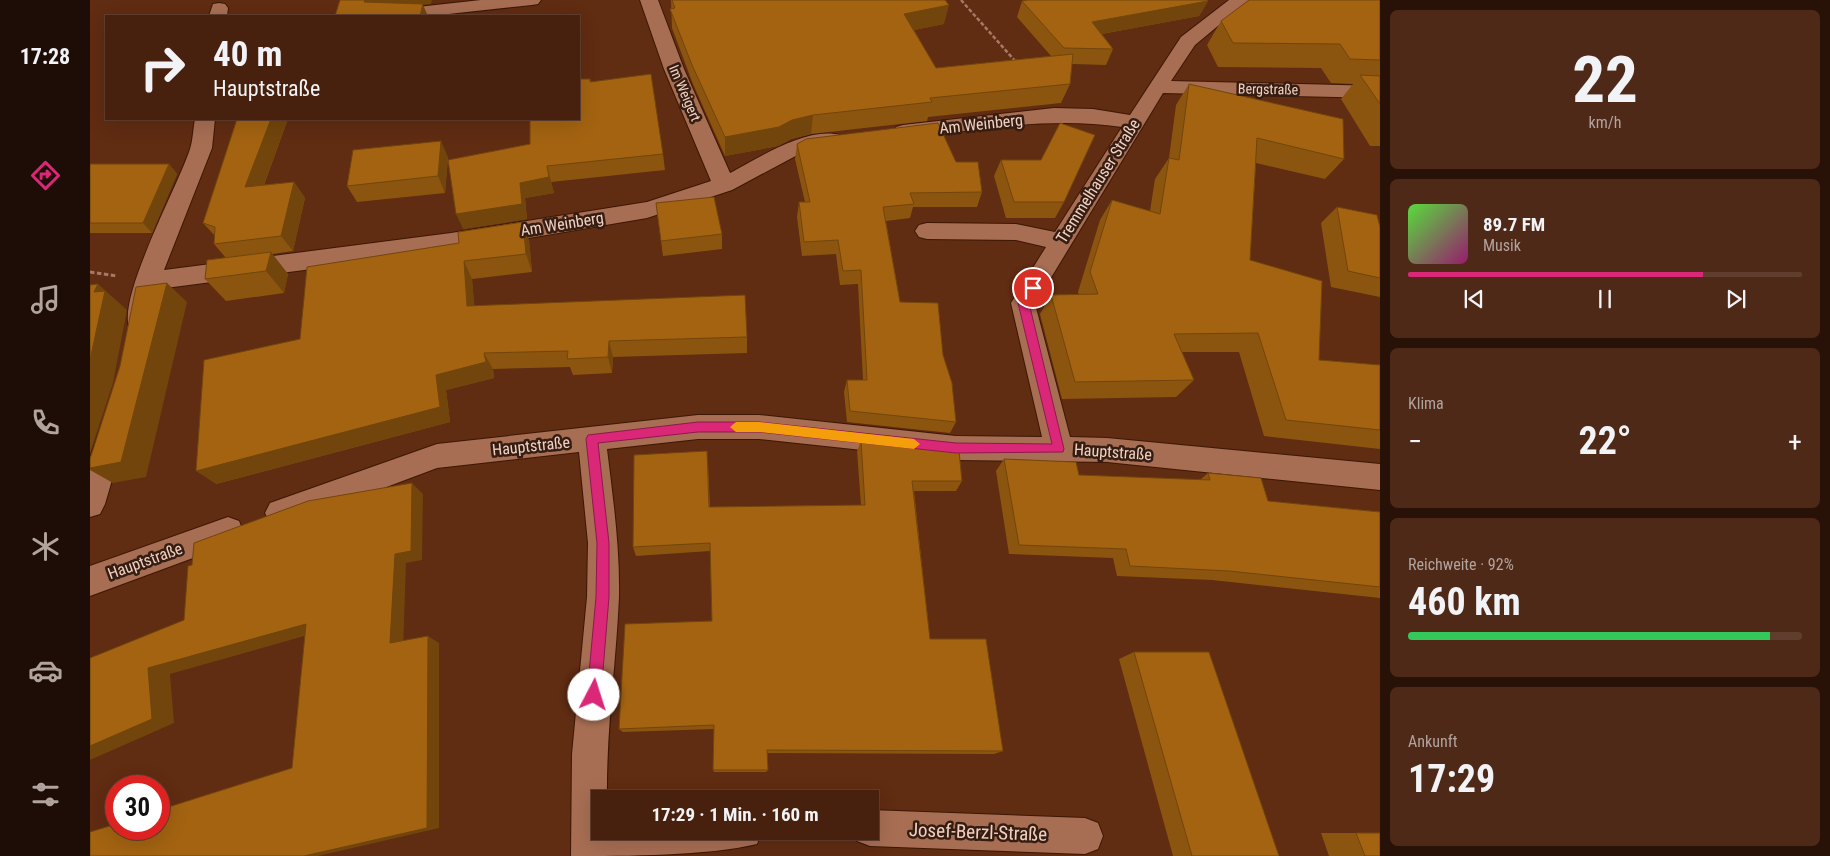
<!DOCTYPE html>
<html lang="de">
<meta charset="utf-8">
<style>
:root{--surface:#48210e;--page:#4f2917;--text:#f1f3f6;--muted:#b1a39e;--line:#603e2e;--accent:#db2777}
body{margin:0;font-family:"Roboto Condensed",sans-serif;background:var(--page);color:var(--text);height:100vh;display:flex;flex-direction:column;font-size:19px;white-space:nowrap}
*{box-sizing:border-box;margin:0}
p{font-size:16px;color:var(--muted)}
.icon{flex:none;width:28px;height:28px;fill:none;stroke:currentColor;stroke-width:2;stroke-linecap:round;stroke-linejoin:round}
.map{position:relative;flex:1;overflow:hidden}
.drawer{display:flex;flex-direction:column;gap:10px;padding:10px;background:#281208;width:450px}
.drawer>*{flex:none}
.banner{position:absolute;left:15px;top:15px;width:475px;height:105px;border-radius:0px;box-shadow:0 5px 20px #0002,0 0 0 1px var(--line);background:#48210e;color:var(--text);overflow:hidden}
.speed{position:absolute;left:15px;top:775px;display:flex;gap:10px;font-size:25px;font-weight:700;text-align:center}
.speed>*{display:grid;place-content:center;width:65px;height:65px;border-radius:50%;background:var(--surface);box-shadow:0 5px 20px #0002,0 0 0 1px var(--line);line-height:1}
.speed .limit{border:8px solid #d22;background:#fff;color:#111}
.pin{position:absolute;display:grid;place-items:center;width:42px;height:42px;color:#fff;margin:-21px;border:2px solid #fff;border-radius:50%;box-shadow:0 1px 5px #0007}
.me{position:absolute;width:55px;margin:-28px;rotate:5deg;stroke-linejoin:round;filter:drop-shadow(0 0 4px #0008)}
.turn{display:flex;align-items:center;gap:18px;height:105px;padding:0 25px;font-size:22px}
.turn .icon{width:65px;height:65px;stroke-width:2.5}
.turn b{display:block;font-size:35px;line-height:42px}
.big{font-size:38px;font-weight:700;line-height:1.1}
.drawer .widget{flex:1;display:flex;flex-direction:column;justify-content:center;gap:8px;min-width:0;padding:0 18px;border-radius:8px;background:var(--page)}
.drawer .dial{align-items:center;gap:0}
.dial b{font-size:65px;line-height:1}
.song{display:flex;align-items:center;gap:15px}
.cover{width:60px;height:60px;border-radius:8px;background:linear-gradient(135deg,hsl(110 70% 55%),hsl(320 70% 35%))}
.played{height:5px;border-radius:2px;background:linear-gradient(90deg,var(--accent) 75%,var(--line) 75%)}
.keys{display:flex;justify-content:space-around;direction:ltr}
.heat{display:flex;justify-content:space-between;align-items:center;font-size:28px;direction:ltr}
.charge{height:8px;border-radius:4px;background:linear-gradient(90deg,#34c759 92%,var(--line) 0)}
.trip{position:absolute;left:501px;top:790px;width:288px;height:50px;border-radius:0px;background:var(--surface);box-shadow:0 5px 20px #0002,0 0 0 1px var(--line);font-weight:700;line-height:50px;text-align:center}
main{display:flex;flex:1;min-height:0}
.tabs{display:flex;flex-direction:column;width:90px;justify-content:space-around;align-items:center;background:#1d0d06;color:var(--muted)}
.tabs .icon{width:35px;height:35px}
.tabs .current{color:var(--accent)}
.tabs b{font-size:22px;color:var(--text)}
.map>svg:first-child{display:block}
</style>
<main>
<nav class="tabs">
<b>17:28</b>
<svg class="icon current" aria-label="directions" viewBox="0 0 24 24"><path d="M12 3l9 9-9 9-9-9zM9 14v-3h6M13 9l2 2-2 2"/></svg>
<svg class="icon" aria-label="music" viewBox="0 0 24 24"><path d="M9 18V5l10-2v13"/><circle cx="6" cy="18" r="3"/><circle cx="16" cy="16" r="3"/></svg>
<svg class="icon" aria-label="phone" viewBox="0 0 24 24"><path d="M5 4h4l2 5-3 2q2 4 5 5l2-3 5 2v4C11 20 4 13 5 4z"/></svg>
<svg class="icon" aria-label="climate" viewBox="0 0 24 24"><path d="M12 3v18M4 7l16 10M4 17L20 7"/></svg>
<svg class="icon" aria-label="car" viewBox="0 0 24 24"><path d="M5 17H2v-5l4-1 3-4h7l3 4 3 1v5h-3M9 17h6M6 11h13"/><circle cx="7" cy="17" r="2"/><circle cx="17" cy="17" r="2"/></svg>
<svg class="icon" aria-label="filters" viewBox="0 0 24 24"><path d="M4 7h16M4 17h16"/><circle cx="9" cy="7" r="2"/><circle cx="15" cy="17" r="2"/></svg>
</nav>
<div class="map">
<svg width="1290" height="856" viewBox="0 0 1290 856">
<rect width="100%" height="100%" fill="#602c12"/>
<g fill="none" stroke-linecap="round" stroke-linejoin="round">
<defs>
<g id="minor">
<path d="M 391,0 L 451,0 L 448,4 L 442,5 L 340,16 L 282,16 L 285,12 L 291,11 Z"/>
<path d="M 550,0 L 568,0 L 594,69 L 640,173 C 668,158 718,126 750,135 L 753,140 L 750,145 L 713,152 L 642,190 L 557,218 L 361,251 L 68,289 L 62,322 L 58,329 L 49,332 L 40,329 C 25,301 89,184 100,149 C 103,140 103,129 105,119 L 125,119 L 122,148 L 74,270 L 361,233 L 557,202 L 621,181 L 574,69 Z"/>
<path d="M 1139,0 L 1159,0 L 1105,45 L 1081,81 L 1290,86 L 1290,98 L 1073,93 L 945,304 L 980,437 L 1017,438 L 1290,464 L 1290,490 L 1017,462 L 866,460 L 669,439 L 608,439 L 517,449 C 523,498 530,548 529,597 C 526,665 516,731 517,799 L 510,799 L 510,831 L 672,831 L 667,844 C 618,856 535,856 481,856 L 482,754 L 497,597 L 498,543 L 489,452 L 347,468 L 190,527 L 180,523 L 175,513 L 180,503 L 347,444 L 608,415 L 669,415 L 866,436 L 952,437 L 921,303 L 956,247 L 926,240 L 837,239 L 829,237 L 825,231 L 829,225 L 837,223 L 926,224 L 965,232 L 1032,127 C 959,116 886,130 813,139 L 806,137 L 803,132 L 806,127 L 813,125 L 964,108 L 1003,109 L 1040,115 L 1091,37 Z"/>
<path d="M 129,3 L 135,4 L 138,8 L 137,16 L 119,16 L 123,4 Z"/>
<path d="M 20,427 L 30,430 L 34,439 L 15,504 L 10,514 L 0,517 L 0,458 L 10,430 Z"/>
<path d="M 138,517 L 149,521 L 153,531 L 149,541 L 0,596 L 0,566 Z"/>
<path d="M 780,810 L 995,818 L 1008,823 L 1013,836 L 1008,849 L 995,854 L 780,846 L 767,841 L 763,831 L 780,831 Z"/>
</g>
</defs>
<!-- minor casing -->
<use href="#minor" stroke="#3d1704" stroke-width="2"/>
<!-- path-far1 -->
<path stroke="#a57a65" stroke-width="2.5" stroke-dasharray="4 2" stroke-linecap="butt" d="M 871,0 L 926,62"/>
<!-- path -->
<path stroke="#a57a65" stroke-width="3" stroke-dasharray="4.5 2.5" stroke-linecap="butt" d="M 0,272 L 27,276"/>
<!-- minor -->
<use href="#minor" fill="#a76e53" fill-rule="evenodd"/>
</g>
<!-- wall -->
<g fill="#8c550f">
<path d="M 581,0 L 855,0 L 854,24 L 824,30 L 846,68 L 961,56 L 927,17 L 932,1 L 1118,1 L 1109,16 L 1012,34 L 1023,49 L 1016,65 L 982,64 L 980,84 L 971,103 L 838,117 L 837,121 L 721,134 L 701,139 L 688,146 L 635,156 L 603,84 L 582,28 Z"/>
<path d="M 1290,0 L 1290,146 L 1280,146 L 1251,99 L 1263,84 L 1241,83 L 1231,68 L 1128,67 L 1117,45 L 1131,21 Z"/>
<path d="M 500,79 L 501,81 L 573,154 L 575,170 L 461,182 L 464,193 L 435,198 L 437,219 L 373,229 L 440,144 Z"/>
<path d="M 1099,84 L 1254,159 L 1235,179 L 1166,163 L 1160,260 L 1229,360 L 1290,365 L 1290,449 L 1174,436 L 1149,352 L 1092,352 L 1104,380 L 1086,397 L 972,399 L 950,314 L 961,295 L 989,295 L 988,292 L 1010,220 L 1022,200 L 1060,211 L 1065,179 L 1079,158 L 1086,105 Z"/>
<path d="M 147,119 L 198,119 L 174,185 L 204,182 L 215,198 L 203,251 L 182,254 L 198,274 L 194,293 L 136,301 L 115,279 L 136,258 L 124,244 L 125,236 L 113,223 Z"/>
<path d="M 707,144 L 866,162 L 892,192 L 887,207 L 823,207 L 820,218 L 796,221 L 810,302 L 853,355 L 866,422 L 860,433 L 757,422 L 754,392 L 757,380 L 773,380 L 768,284 L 750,285 L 746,254 L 712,256 L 707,217 L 709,202 L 715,202 L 705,159 Z"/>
<path d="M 358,157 L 355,193 L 267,202 L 257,186 Z"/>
<path d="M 911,160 L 951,160 L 974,202 L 965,218 L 916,218 L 904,176 Z"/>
<path d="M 0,164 L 79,164 L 87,174 L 62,233 L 0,233 Z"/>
<path d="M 566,203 L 632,234 L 632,249 L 573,256 Z"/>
<path d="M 1247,207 L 1290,227 L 1290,297 L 1241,287 L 1231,223 Z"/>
<path d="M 439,240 L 442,272 L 382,279 L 384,306 L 657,337 L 657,353 L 523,357 L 522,373 L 483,375 L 480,367 L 403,369 L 404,378 L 356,390 L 360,422 L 126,484 L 210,339 L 369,243 Z"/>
<path d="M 771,441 L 872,481 L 866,491 L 824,491 L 840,639 L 913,751 L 904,754 L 677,753 L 678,770 L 676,772 L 624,772 L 623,770 L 624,729 L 533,732 L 529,729 L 622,621 L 620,551 L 546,556 L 543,547 L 618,461 L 620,507 L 771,505 L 767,451 Z"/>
<path d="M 914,459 L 989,475 L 1110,480 L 1118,473 L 1178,501 L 1290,512 L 1290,598 L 1122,580 L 1027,576 L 1023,558 L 919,554 L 906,471 Z"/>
<path d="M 1044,652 L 1189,856 L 1083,856 L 1029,659 Z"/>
<path d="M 1231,833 L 1290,833 L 1290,856 L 1239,856 Z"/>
</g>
<!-- shaded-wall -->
<g fill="#72450c">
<path d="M 275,0 L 342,0 L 341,4 L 333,5 L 338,16 L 330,16 L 274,2 Z"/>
<path d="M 1118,1 L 1109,16 L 995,37 L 1002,22 Z"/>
<path d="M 859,5 L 854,24 L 810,33 L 814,14 Z"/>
<path d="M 723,115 L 721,134 L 701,139 L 688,146 L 635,156 L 635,137 Z"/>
<path d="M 181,119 L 198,119 L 167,203 L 155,187 Z"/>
<path d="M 351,141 L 358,157 L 355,193 L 348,176 Z"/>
<path d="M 79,164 L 87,174 L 62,233 L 53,223 Z"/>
<path d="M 457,166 L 464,193 L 435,198 L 437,219 L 373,229 L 366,214 L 430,183 Z"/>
<path d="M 204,182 L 215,198 L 203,251 L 191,236 Z"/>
<path d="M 433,222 L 439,240 L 442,272 L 436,254 Z"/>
<path d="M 181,252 L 198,274 L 194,293 L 176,271 Z"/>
<path d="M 374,261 L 382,279 L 386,323 L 377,306 Z"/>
<path d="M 77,283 L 97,302 L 56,477 L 23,483 L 0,470 L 0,468 Z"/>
<path d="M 8,284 L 37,310 L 23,383 L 0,453 L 0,360 L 4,292 Z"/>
<path d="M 519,341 L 523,357 L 522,373 L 518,357 Z"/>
<path d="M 394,353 L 403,369 L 404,378 L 356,390 L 360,422 L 126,484 L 106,471 L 346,375 Z"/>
<path d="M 322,483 L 333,494 L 332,560 L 316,563 L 313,650 L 300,643 L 305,554 Z"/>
<path d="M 216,624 L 232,631 L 80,674 L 84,723 L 0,760 L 0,746 L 58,668 Z"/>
<path d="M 338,636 L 349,643 L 349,828 L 228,856 L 214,856 Z"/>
</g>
<!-- building -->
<g fill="#a36311" stroke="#72450c">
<path d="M 250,0 L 275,0 L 274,2 L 333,4 L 330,16 L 245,16 Z"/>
<path d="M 582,0 L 855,0 L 859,5 L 814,14 L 846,68 L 983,54 L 980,84 L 840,98 L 842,102 L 723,115 L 702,120 L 689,127 L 635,137 L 602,65 L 580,9 L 585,8 Z"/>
<path d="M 938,0 L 1117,0 L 1118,1 L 1002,22 L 1023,49 L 974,48 L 932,1 Z"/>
<path d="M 1159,0 L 1290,0 L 1290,60 L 1260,59 L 1250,44 L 1143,43 L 1131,21 Z"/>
<path d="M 561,74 L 573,154 L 457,166 L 459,177 L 430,183 L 432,204 L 366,214 L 358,160 L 440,144 L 440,119 L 489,119 L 489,79 L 500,79 L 500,82 Z"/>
<path d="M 1270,75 L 1290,76 L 1290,104 Z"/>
<path d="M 1099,84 L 1253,119 L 1254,159 L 1167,138 L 1160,260 L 1232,281 L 1229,360 L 1290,365 L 1290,430 L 1196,420 L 1168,333 L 1084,334 L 1104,380 L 985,382 L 961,295 L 1008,294 L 1000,272 L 1022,200 L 1070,214 L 1079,158 L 1089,160 Z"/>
<path d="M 147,119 L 181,119 L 155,187 L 204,182 L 191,236 L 124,244 L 125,227 L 113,223 Z"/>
<path d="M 848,123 L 866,162 L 888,162 L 892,192 L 820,193 L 824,204 L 793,207 L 810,302 L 848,303 L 853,355 L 862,383 L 866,422 L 760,411 L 757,380 L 777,380 L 771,270 L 753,271 L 748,240 L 714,242 L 709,202 L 720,202 L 707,144 L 716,139 Z"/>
<path d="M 970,123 L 1005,135 L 974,202 L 924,202 L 911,160 L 951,160 Z"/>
<path d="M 351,141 L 348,176 L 257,186 L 263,150 Z"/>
<path d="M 0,164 L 79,164 L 53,223 L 0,223 Z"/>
<path d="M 624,197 L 632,234 L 571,241 L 566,203 Z"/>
<path d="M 1247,207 L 1287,215 L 1290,227 L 1290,278 L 1258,271 Z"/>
<path d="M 433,222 L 436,254 L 374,261 L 377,306 L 655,295 L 657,337 L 519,341 L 518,357 L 477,359 L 478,351 L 394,353 L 396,362 L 346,375 L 350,407 L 106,471 L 114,360 L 210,339 L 217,267 L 369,243 L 368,232 Z"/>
<path d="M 181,252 L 176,271 L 115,279 L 117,260 Z"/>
<path d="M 77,283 L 31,462 L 0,468 L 0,459 L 30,366 L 46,287 Z"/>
<path d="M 8,284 L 4,292 L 15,291 L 0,360 L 0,285 Z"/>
<path d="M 771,441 L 869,451 L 872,481 L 822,481 L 840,639 L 896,639 L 913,751 L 677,750 L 678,770 L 623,770 L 624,725 L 529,729 L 535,624 L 622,621 L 620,543 L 543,547 L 544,455 L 617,451 L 619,507 L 775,505 Z"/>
<path d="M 914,459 L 986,462 L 989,475 L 1120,480 L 1118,473 L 1171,478 L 1178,501 L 1290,512 L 1290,587 L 1139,571 L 1040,566 L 1036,549 L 929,545 Z"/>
<path d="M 322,483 L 321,551 L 305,554 L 300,643 L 338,636 L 337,828 L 214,856 L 0,856 L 0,832 L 26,824 L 26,829 L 69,829 L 69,810 L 202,768 L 216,624 L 58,668 L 62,719 L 0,746 L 0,658 L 94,620 L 98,566 L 102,565 L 104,543 L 218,501 Z"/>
<path d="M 1044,652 L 1119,652 L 1189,856 L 1102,856 Z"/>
<path d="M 1266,833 L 1290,833 L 1290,856 L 1275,856 Z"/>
</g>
<!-- route -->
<path fill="#db2777" stroke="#8e194d" d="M 943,284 L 948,288 L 939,303 L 974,449 L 973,452 L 866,453 L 669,432 L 608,432 L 508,443 L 519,543 L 519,597 L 511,695 L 509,700 L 504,702 L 499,700 L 497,695 L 506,597 L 507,543 L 496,439 L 498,435 L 608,422 L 669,422 L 866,443 L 962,444 L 928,303 L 939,285 Z"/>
<!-- slow -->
<path fill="#f59e0b" d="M 646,422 L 669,422 L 824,439 L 830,444 L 824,449 L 669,432 L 646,432 L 640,427 Z"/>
<g text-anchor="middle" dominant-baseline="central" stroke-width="5" stroke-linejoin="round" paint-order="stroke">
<!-- far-street labels -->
<g font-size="14" fill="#f2d1c2" stroke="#351d12">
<text transform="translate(1178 89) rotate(1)">Bergstraße</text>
<text transform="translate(595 93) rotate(67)">Im Weigert</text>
</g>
<!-- street labels -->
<g font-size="16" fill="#f2d1c2" stroke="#351d12">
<text transform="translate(891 124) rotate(-6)">Am Weinberg</text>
<text transform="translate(1008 181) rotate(-58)">Tremmelhauser Straße</text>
<text transform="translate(472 224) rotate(-9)">Am Weinberg</text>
<text transform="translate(441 446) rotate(-6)">Hauptstraße</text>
<text transform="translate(1023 452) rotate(4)">Hauptstraße</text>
<text transform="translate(55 561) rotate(-20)">Hauptstraße</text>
</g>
<!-- near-street labels -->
<g font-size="19" fill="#f2d1c2" stroke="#351d12">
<text transform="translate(888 832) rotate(2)">Josef-Berzl-Straße</text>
</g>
</g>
</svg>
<div class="speed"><div class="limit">30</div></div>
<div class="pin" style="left:943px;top:288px;background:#d93025"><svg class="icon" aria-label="arrive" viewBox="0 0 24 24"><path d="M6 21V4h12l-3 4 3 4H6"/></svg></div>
<svg class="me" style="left:504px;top:695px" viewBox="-20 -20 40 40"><circle r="19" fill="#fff"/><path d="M0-13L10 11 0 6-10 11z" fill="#db2777"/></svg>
<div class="trip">17:29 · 1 Min. · 160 m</div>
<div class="banner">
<div class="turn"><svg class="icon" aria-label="right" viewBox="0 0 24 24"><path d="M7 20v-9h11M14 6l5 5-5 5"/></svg><div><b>40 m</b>Hauptstraße</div></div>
</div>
</div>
<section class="drawer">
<div class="widget dial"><b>22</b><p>km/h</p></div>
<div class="widget">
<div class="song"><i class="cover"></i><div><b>89.7 FM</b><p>Musik</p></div></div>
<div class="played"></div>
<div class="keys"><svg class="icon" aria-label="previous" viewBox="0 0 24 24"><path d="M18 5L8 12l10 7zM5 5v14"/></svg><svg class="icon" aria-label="pause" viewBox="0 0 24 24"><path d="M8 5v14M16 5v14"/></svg><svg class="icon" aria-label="next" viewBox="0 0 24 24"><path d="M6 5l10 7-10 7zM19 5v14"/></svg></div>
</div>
<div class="widget"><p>Klima</p>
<div class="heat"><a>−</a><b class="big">22°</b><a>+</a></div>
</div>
<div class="widget"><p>Reichweite · 92%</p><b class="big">460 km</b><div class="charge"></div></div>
<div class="widget"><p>Ankunft</p><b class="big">17:29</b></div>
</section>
</main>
